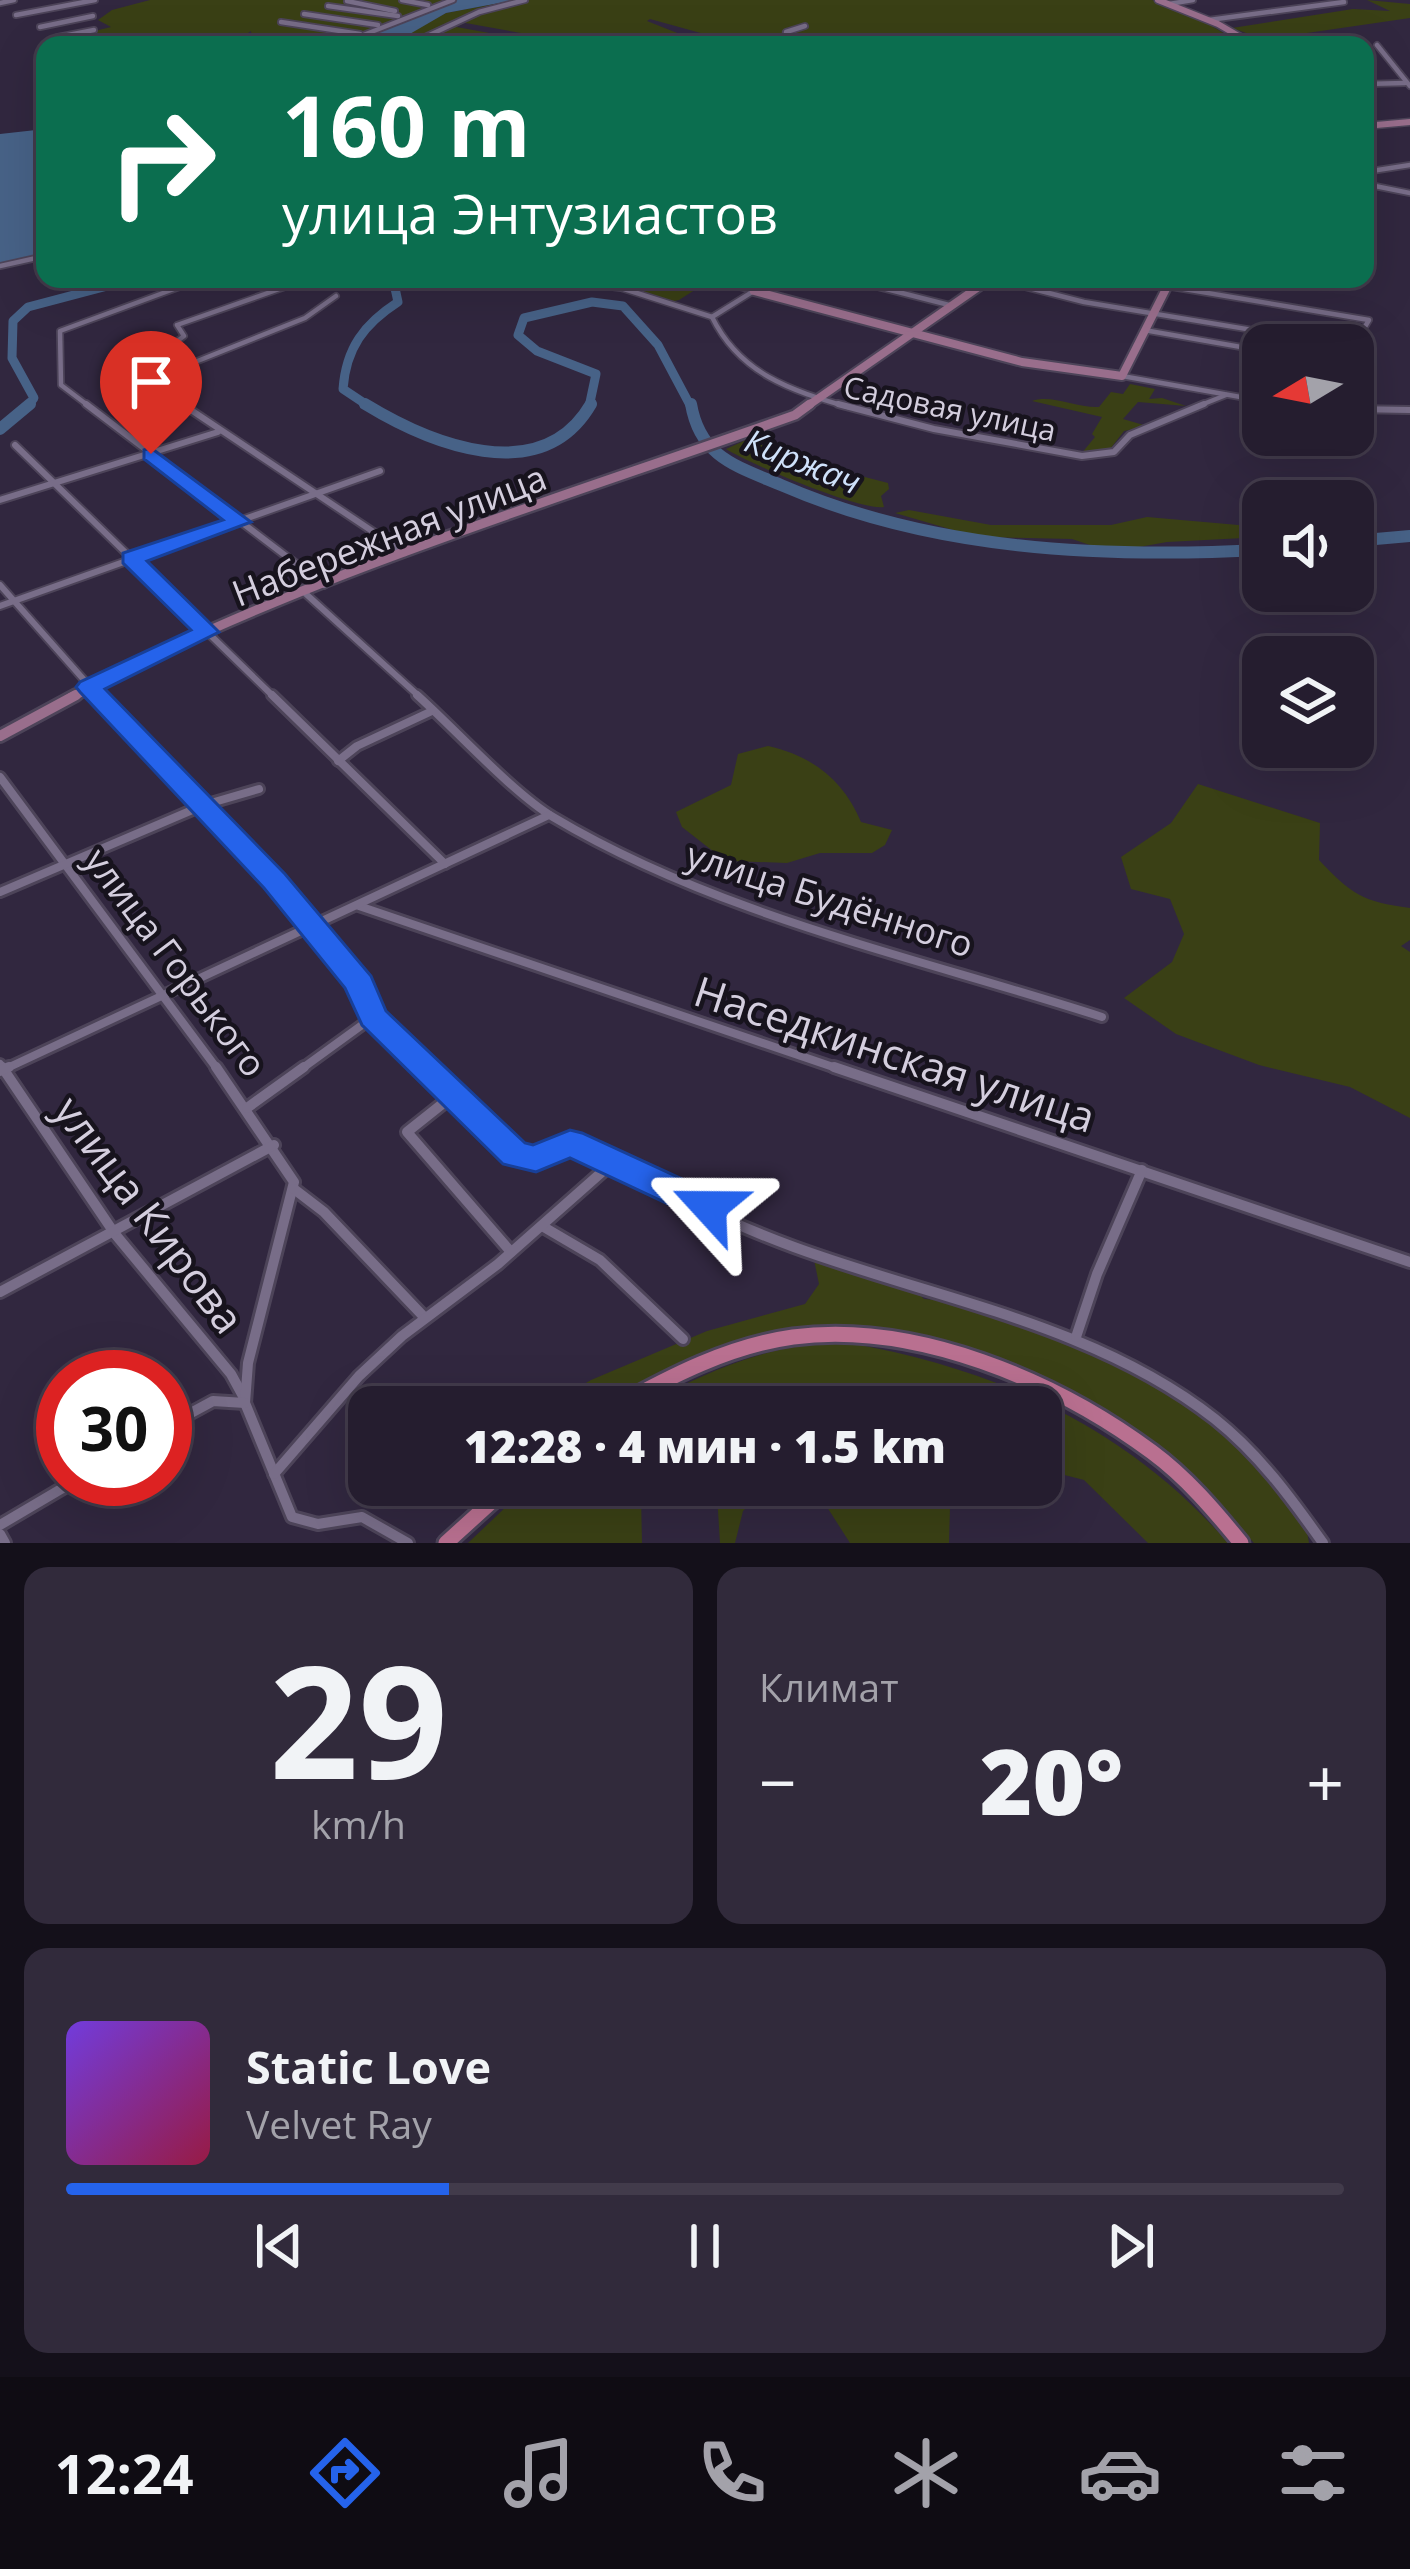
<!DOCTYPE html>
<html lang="ru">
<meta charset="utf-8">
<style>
:root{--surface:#251d2f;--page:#312a3b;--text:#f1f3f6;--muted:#a3a2aa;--line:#423b4b;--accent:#2563eb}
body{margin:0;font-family:"Open Sans",sans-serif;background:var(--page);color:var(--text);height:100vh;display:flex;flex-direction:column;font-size:45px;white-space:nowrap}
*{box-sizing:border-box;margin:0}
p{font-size:39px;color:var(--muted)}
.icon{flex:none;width:66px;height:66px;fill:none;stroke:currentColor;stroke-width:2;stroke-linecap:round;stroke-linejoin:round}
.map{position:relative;height:1543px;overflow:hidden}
.sheet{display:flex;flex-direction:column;gap:24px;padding:24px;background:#14101a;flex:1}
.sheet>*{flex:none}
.banner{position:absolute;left:36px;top:36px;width:1338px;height:252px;border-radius:24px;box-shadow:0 12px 48px #0002,0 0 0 3px var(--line);background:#0b6e4f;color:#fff;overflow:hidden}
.needle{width:78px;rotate:260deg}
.controls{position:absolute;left:1242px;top:324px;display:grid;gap:24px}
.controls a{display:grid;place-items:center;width:132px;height:132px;border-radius:24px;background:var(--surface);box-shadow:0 12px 48px #0002,0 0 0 3px var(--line);font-size:60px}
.speed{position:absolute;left:36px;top:1350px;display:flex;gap:24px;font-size:60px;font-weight:700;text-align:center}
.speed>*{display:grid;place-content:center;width:156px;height:156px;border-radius:50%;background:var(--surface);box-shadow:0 12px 48px #0002,0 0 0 3px var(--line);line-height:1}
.speed .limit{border:18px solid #d22;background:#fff;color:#111}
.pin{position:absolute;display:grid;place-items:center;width:102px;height:102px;color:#fff;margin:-123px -51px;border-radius:50% 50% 50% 0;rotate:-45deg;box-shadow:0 0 12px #0007}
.pin .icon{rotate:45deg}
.me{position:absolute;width:132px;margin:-66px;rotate:294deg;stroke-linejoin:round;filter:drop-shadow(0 0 9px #0008)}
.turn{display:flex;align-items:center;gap:42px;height:252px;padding:0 48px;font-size:54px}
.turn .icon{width:156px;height:156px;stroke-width:2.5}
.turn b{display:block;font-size:84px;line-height:102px}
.big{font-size:90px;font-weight:800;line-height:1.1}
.sheet .widget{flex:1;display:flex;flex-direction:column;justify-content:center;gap:18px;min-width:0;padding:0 42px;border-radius:24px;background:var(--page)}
.sheet .dial{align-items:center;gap:0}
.dial b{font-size:156px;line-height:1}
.song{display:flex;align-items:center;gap:36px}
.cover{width:144px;height:144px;border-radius:18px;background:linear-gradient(135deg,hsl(260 70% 55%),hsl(340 70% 35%))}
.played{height:12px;border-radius:6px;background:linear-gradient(90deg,var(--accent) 30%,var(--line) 30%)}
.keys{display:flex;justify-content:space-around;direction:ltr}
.heat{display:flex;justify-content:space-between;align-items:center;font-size:66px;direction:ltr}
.sheet .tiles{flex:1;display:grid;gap:24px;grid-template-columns:1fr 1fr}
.widget:last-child{grid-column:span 2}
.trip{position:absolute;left:348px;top:1386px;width:714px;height:120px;border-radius:24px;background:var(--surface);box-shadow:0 12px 48px #0002,0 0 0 3px var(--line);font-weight:800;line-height:120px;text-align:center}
.menu{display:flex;height:192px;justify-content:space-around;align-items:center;background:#0f0c13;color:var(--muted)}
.menu .icon{width:84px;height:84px}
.menu .current{color:var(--accent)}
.menu b{font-size:54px;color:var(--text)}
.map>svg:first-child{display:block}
</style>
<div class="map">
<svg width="1410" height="1543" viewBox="0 0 1410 1543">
<rect width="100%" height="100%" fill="#31273f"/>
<!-- green -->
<g fill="#3a4015">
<path d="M 150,0 L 455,0 L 402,16 L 355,40 L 385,43 L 388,45 L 446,13 L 516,0 L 1152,0 L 1203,21 L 1244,45 L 723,45 L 726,40 L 650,19 L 647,21 L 700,42 L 588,45 L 460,22 L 451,26 L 556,45 L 250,45 L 259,42 L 252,40 L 251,31 L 231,45 L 90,45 L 70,37 L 111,27 L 98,20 L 112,10 Z"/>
<path d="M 1367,0 L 1410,4 L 1410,18 L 1307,33 L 1301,41 L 1266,40 L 1232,28 L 1353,9 L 1390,11 Z"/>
<path d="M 550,279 L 712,279 L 679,300 L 664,303 L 631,289 Z"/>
<path d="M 1130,384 L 1155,389 L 1149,399 L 1162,398 L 1186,406 L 1138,402 L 1123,419 L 1147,426 L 1124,431 L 1107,453 L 1081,454 L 1095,437 L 1092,434 L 1102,417 L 1032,401 C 1051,394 1076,408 1099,407 L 1111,392 L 1123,394 Z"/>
<path d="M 748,439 L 799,460 L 888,483 L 889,489 L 881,496 L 884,507 C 860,511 750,464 726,449 Z"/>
<path d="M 909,510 L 991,525 L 1111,525 L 1147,517 L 1261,527 L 1263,537 L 1167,542 L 1111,552 L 1072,539 L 977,537 L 895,513 Z"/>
<path d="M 768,746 C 813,756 844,781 861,822 L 892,830 L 885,845 L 872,853 L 820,853 L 787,863 L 731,861 L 723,859 L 682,827 L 676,812 L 731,785 L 738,754 Z"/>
<path d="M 1198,784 L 1320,823 L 1319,860 C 1351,894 1363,902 1410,908 L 1410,940 L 1401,946 L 1410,952 L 1410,1118 L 1350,1087 L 1259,1065 L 1176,1034 L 1124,998 L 1172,962 L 1184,934 L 1170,899 L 1131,889 L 1121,857 L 1171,823 Z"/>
<path d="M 812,1250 L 913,1288 L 924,1299 L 956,1302 L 1059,1330 L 1158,1379 L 1253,1456 L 1304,1514 L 1309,1543 L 1254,1543 L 1177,1461 L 1097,1407 L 1062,1389 L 845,1328 L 695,1359 L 592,1407 L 545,1407 L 591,1380 L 707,1331 L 805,1304 L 819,1284 Z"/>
<path d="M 849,1343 C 997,1369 1128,1428 1228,1543 L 1148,1543 L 1084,1480 L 1041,1469 L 1041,1407 L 640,1407 C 707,1372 771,1341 849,1343 Z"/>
<path d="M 529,1485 L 769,1485 L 743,1511 L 735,1543 L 720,1543 L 717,1494 L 641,1496 L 642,1543 L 468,1543 Z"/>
<path d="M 813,1485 L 959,1485 L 959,1508 L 950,1508 L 949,1543 L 850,1543 Z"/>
</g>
<!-- water -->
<g fill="#476287">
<path d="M 455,0 L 516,0 L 446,13 L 396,42 L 366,37 L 402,16 Z"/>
<path d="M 45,129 L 45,254 L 0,264 L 0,134 Z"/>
</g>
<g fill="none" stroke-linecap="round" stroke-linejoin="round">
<!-- stream -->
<path stroke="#476287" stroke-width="3" d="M 358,45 L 371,39"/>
<!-- river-far1 -->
<g stroke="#476287" stroke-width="9">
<path d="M 27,407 L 34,398 L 12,358 L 13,321 L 28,307 L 134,279"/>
<path d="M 370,407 L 343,389 C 346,348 364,324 398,302 L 393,279"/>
<path d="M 589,407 L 596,374 L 537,351 L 518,335 L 524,318 L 592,302 L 623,306 L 658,345 L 691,407"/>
</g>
<!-- river -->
<g stroke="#476287" stroke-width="12">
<path d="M 365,404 C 429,443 541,490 591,404"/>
<path d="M 691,404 C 700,457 736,466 781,485 C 933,551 1100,558 1263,550"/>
<path d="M 0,429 L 30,404"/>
<path d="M 1353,541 L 1410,536"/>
</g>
<defs>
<g id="street-far3">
<path d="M 402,0 L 428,5"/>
<path d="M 347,1 L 395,11"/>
<path d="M 0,3 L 14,0"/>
<path d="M 1169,4 L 1193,0"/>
<path d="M 328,6 L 398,16"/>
<path d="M 304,14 L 378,25"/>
<path d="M 16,15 L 95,0"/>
<path d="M 1209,20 L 1344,2"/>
<path d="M 281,22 L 360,34"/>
<path d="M 40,27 L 93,16"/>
<path d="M 58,37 L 94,30"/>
<path d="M 338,45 L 453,0"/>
<path d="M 408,45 L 479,12 L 525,0"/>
<path d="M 802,45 L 786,32 L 805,26"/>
<path d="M 1377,45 L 1410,86"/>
<path d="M 1365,84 L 1405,83"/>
<path d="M 1365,172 L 1410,165"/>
<path d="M 1365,184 L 1410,193"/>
<path d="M 0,266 L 45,256"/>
<path d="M 546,279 L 621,288 L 712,317 C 740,374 790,390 848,407"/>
<path d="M 847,279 L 953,306"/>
<path d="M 994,279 L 1084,302 L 1343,345"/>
<path d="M 724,283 L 753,290"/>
<path d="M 1166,286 L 1369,320 L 1353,347"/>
<path d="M 712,317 L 773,279"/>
<path d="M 1144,330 L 1258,350"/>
<path d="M 1122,376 L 1263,401"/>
<path d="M 145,382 L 305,318 L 336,296"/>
<path d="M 90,407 L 61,385 L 60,331 L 201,279"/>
<path d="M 187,407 L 135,373 L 184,336 L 177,325 L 299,282"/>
<path d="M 1196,407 L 1226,395"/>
</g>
<g id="street-far2">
<path d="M 86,404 L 324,585"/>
<path d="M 182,404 L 405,553"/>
<path d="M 838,404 L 934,429 L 1082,456 L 1114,452 L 1130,435 L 1204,404"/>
<path d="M 1353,409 L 1410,410"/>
<path d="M 15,445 L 275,698"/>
<path d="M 0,500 L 218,432"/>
<path d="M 0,585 L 100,698"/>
<path d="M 306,594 L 421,698"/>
<path d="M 0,606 L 380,471"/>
</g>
<g id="street-far1">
<path d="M 97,695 L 275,881 L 359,984 L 373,1017 L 427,1070"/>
<path d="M 272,695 L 445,864"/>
<path d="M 417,695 C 455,729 513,793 553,817 C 719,916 920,958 1102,1017"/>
<path d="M 338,761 L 357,746 L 432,711"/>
<path d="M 0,777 L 218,1070"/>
<path d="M 0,892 L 204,805 L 259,789"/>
<path d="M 359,906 L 842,1070"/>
<path d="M 0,1064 L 4,1070"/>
<path d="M 3,1070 L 549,815"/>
<path d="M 300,1070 L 373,1017"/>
</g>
<g id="street">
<path d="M 2,1067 L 115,1234 L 231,1374 L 243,1396"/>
<path d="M 216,1067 L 294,1182 L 248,1363 L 245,1403 L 292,1517 L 318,1524 L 362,1517 L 408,1543"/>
<path d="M 424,1067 L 515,1155 L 536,1159 L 570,1143 C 643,1180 717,1219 794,1247 C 935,1299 1094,1324 1215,1419 C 1259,1454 1291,1498 1323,1543"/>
<path d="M 834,1067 L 1410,1262"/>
<path d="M 0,1071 L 9,1067"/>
<path d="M 451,1097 L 407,1132 L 511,1252"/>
<path d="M 247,1108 L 304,1067"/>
<path d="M 294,1189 L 324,1212 L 425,1318"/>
<path d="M 542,1226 L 600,1260 L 683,1339"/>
<path d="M 0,1292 L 274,1145"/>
<path d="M 1076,1337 L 1097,1274 L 1142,1170"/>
<path d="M 165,1427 L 213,1401 L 245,1403"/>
<path d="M 274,1474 L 359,1376 L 402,1336 L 498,1264 L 611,1164"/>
<path d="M 0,1525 L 78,1479"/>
<path d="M 0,1534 L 5,1543"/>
</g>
<g id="secondary-far3">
<path d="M 1158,0 L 1218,24 L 1254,45"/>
<path d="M 1365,126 L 1410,122"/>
</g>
<g id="secondary-far2">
<path d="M 1135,279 L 1166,286"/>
<path d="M 754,291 L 1022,362 L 1122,376 L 1171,279"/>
<path d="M 806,407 L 990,279"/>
</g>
<path id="secondary-far1" d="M 70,698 C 296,577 554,501 795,415 L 810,404"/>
<path id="secondary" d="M 0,736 L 76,695"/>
<g id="primary">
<path d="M 615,1407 C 671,1376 729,1346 793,1337 C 915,1321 1055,1380 1152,1452 C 1186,1477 1214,1510 1241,1543"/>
<path d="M 446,1543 L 510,1485"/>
</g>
</defs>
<!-- street-far3 casing -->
<use href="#street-far3" stroke="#4d4459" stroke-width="8"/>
<!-- street-far2 casing -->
<use href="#street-far2" stroke="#4d4459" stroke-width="10"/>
<!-- street-far1 casing -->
<use href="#street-far1" stroke="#4d4459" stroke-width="14"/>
<!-- street casing -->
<use href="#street" stroke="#4d4459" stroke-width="16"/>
<!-- secondary-far3 casing -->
<use href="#secondary-far3" stroke="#4d4459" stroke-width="9"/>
<!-- secondary-far2 casing -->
<use href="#secondary-far2" stroke="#4d4459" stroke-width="12"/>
<!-- secondary-far1 casing -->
<use href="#secondary-far1" stroke="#4d4459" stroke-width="14"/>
<!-- secondary casing -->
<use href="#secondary" stroke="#4d4459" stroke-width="16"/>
<!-- primary casing -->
<use href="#primary" stroke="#4d4459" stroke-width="21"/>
<!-- street-far3 -->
<use href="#street-far3" stroke="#786d88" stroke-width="4.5"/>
<!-- street-far2 -->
<use href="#street-far2" stroke="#786d88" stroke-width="6"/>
<!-- street-far1 -->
<use href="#street-far1" stroke="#786d88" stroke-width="8"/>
<!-- street -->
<use href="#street" stroke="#786d88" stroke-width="10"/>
<!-- secondary-far3 -->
<use href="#secondary-far3" stroke="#996e8c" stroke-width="6"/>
<!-- secondary-far2 -->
<use href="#secondary-far2" stroke="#996e8c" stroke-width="8"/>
<!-- secondary-far1 -->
<use href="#secondary-far1" stroke="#996e8c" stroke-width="9"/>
<!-- secondary -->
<use href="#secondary" stroke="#996e8c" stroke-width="10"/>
<!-- primary -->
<use href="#primary" stroke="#b97090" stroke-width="15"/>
</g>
<!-- route -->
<path fill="#2563eb" stroke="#184099" stroke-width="3" d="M 151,448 L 251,522 L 147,561 L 219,632 L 105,689 L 285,874 L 371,976 L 386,1011 L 525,1143 L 533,1145 L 570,1130 L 582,1133 L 721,1197 L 726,1207 L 721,1217 L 709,1221 L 696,1217 L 570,1158 L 536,1172 L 503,1164 L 362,1025 L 345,988 L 264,888 L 80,692 L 76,687 L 80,682 L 191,630 L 123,563 L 123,553 L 223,520 L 144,459 L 144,450 Z"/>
<g text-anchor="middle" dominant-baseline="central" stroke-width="9" stroke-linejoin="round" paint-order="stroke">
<!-- far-street labels -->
<g font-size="30" fill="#d4cede" stroke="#17131d">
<text transform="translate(950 408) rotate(12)">Садовая улица</text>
</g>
<!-- far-water labels -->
<g font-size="33" font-style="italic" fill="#cfe1fa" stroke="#17131d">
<text transform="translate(803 461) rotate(22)">Киржач</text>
</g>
<!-- street labels -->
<g font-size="36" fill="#d4cede" stroke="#17131d">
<text transform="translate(389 535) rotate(-21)">Набережная улица</text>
<text transform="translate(830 899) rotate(18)">улица Будённого</text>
<text transform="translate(176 962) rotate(53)">улица Горького</text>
</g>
<!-- near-street labels -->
<g font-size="42" fill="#d4cede" stroke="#17131d">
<text transform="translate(895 1053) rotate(18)">Наседкинская улица</text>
<text transform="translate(150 1214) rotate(53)">улица Кирова</text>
</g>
</g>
</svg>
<div class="controls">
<a><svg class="needle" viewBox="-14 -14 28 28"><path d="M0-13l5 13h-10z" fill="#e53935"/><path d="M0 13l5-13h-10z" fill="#a3a2aa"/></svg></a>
<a><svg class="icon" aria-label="sound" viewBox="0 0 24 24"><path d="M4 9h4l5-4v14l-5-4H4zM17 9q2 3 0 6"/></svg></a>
<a><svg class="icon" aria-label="layers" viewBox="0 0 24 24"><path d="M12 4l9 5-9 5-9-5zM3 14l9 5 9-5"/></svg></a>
</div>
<div class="speed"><div class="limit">30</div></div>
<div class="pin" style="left:151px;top:454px;background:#d93025"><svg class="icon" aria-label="arrive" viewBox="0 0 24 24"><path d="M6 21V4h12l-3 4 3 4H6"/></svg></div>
<svg class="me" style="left:709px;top:1207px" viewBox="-20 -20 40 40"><path d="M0-17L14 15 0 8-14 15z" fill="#2563eb" stroke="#fff" stroke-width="4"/></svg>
<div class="trip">12:28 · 4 мин · 1.5 km</div>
<div class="banner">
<div class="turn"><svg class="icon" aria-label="right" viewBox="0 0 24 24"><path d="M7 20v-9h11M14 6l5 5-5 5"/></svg><div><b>160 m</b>улица Энтузиастов</div></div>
</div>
</div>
<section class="sheet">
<div class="tiles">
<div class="widget dial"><b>29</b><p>km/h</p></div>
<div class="widget"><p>Климат</p>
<div class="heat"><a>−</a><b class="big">20°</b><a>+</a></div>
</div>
<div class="widget">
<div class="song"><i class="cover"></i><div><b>Static Love</b><p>Velvet Ray</p></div></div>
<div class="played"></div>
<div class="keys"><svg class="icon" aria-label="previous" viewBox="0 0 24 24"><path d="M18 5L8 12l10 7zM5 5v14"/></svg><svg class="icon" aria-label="pause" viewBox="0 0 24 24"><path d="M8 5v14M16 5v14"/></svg><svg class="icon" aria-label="next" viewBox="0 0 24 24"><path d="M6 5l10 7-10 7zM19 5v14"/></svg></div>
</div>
</div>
</section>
<nav class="menu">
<b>12:24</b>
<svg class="icon current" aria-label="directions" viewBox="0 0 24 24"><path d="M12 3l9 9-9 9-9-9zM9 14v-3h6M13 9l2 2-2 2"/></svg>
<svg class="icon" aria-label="music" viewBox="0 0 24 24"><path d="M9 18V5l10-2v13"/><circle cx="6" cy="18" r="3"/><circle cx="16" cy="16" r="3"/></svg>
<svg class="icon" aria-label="phone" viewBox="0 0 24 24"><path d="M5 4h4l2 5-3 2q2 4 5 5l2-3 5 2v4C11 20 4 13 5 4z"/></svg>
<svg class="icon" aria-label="climate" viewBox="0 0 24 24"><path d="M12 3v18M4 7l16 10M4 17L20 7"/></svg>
<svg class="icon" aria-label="car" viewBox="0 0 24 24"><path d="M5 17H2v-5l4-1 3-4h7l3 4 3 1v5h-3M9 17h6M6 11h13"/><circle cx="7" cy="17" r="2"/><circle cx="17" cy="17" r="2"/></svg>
<svg class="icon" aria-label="filters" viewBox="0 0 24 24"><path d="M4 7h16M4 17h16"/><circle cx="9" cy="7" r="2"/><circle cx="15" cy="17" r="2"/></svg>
</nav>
